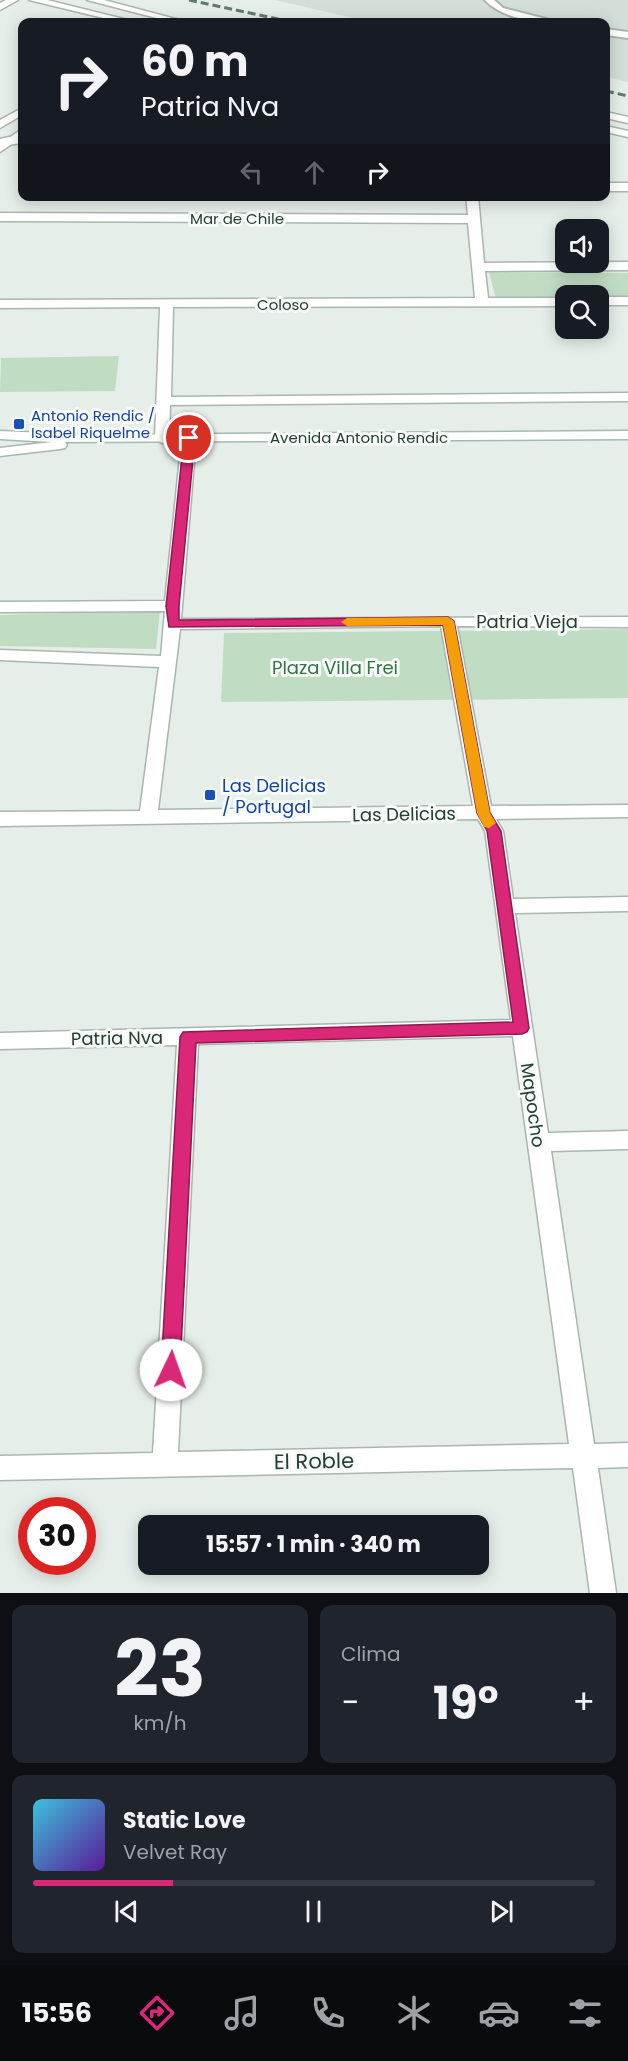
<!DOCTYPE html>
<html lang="es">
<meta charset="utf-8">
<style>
:root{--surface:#171b24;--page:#20242c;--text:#f1f3f6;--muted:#9ea1a6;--line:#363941;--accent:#db2777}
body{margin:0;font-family:Poppins,sans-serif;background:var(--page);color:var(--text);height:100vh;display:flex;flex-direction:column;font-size:22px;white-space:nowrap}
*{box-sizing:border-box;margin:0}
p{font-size:20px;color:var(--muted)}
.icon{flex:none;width:33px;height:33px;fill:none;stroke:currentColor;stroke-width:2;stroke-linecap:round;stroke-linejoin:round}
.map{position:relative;height:1593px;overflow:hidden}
.sheet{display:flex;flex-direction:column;gap:12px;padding:12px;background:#0d0f14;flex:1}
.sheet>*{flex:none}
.guide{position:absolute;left:18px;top:18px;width:592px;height:183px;border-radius:12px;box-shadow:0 3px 15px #0003;background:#171b24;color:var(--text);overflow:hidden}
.fabs{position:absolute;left:555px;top:219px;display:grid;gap:12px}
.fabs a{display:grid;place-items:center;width:54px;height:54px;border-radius:12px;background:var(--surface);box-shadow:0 3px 15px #0003;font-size:30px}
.speed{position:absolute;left:18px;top:1497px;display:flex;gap:12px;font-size:30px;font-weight:700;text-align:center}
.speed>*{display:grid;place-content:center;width:78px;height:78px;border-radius:50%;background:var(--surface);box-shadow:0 3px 15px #0003;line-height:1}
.speed .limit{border:9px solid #d22;background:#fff;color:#111}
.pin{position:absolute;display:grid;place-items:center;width:51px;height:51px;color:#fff;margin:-26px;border:3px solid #fff;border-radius:50%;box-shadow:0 2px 6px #0007}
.me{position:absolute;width:66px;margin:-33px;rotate:3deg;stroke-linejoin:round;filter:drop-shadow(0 0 4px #0008)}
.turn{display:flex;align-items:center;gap:21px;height:126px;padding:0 24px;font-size:27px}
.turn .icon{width:78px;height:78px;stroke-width:2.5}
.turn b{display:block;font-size:42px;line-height:51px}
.lanes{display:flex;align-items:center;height:57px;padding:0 24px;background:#0003;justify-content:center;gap:30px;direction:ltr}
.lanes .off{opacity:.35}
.big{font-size:45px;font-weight:700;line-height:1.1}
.sheet .card{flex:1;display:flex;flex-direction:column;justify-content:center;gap:9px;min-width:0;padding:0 21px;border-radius:12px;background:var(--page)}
.sheet .dial{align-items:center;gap:0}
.dial b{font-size:78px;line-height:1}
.song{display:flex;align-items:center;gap:18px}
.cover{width:72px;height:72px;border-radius:9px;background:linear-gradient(135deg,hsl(190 70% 55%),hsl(270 70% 35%))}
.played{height:6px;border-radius:3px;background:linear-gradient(90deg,var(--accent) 25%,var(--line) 25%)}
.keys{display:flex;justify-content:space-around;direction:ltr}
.heat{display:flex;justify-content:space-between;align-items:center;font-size:33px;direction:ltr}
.sheet .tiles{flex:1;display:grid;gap:12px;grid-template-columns:1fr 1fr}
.card:last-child{grid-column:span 2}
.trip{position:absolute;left:138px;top:1515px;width:351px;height:60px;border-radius:12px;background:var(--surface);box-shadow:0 3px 15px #0003;font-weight:700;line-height:60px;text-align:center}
.menu{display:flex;height:96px;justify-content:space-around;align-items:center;background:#090b0e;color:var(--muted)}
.menu .icon{width:42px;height:42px}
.menu .selected{color:var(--accent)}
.menu b{font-size:27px;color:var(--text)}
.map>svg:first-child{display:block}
</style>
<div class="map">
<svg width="628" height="1593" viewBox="0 0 628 1593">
<rect width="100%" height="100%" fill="#e6eee9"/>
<!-- built -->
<path fill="#d4ded8" d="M 275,0 L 628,0 L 628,82 L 606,77 L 606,22 L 370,22 Z"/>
<!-- green -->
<g fill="#c0ddc4">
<path d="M 489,272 L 628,273 L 628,297 L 566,296 L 565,298 L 496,299 Z"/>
<path d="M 119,356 L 115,391 L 0,392 L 1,358 Z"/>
<path d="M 160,610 L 156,649 L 0,646 L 0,615 Z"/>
<path d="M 628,629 L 628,698 L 221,702 L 224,633 Z"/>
</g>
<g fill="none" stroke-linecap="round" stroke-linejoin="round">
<defs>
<g id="service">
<path d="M 485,0 L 494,0 L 503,8 L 558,22 C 535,24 500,17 485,0 Z"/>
<path d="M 606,29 L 628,32 L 628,38 L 606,35 Z"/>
</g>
<g id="minor">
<path d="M 6,0 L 18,0 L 0,10 L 0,3 Z"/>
<path d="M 9,137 L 22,137 L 22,143 L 0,146 L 0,139 Z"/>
<rect x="606" y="183" width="22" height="8"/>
<path d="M 466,196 L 478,196 L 484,263 L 628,262 L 628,270 L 485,271 L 488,298 L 566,298 L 566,306 L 173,307 L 171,397 L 628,393 L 628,401 L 170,405 L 169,439 L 162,443 L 155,439 L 160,307 L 0,308 L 0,300 L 475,298 L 468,223 L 0,221 L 0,213 L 468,215 Z"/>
<rect x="598" y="297" width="30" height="8"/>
<path d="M 189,434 L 196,438 L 181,619 L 628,617 L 628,627 L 457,626 L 491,806 L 628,805 L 628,817 L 496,819 L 503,831 L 513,899 L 628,897 L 628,911 L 515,913 L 548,1133 L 628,1131 L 628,1149 L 551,1151 L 594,1444 L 628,1443 L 628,1467 L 598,1468 L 616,1593 L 590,1593 L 573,1468 L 0,1480 L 0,1456 L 153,1453 L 177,1045 L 0,1049 L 0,1033 L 511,1020 L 485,831 L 478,819 L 0,826 L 0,812 L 140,811 L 159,667 L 0,660 L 0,650 L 161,656 L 165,611 L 0,612 L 0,602 L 165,601 L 182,438 ZM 441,626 L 473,806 L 158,810 L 180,629 ZM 513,1036 L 569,1444 L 178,1452 L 198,1044 Z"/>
</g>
<g id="tertiary">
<path d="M 29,0 L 47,0 L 136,22 L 120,22 Z"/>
<path d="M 87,0 L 104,0 L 187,22 L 172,22 Z"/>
<path d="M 22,108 L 22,115 L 0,128 L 0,120 Z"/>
<path d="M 606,112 L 628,117 L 628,123 L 606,118 Z"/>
<path d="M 606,126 L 628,131 L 628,137 L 606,132 Z"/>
<path d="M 22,129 L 22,137 L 0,152 L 0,144 Z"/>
</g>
<path id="secondary" d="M 0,431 L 91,435 L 628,431 L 628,439 L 65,442 L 67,445 L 65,448 L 60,449 L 0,456 L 0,448 L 52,442 L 0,439 Z"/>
</defs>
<!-- service casing -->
<use href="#service" stroke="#a9b6af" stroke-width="4"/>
<!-- minor casing -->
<use href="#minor" stroke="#a9b6af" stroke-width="3"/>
<!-- tertiary casing -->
<use href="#tertiary" stroke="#a9b6af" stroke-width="3"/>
<!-- secondary casing -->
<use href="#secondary" stroke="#a5b9af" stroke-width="3"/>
<!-- service -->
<use href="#service" fill="#fff" fill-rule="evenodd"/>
<!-- minor -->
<use href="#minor" fill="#fff" fill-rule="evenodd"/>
<!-- tertiary -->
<use href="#tertiary" fill="#fff" fill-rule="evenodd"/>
<!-- secondary -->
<use href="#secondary" fill="#fff" fill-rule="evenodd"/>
<!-- rail -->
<g stroke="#607a6f" stroke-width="3" stroke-dasharray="8 4" stroke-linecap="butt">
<path d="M 189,0 L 292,22"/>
<path d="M 606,91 L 628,96"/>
</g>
</g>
<!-- route -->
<path fill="#db2777" stroke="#8e194d" stroke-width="1.5" d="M 189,434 L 195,438 L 179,606 L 179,620 L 448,617 L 454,621 L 490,813 L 501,831 L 529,1028 L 527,1032 L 522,1034 L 196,1043 L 180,1370 L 177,1376 L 171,1378 L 164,1376 L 161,1370 L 180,1037 L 183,1032 L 513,1022 L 487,831 L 477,813 L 443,625 L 169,627 L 166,606 L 184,438 Z"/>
<!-- slow -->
<path fill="#f59e0b" d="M 448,617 L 454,621 L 490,813 L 496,823 L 489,828 L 484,827 L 477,813 L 443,625 L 347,626 L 341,622 L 347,618 Z"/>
<!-- markers -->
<g fill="#1a4fb4" stroke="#f6faf8" stroke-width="2">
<rect x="13" y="418" width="12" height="12" rx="3"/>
<rect x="204" y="789" width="12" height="12" rx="3"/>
</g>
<g text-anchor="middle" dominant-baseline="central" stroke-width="6" stroke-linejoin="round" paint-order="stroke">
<!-- far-street labels -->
<g font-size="15" fill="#263f34" stroke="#f6faf8">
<text x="237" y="218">Mar de Chile</text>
<text x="283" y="304">Coloso</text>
<text x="359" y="437">Avenida Antonio Rendic</text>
</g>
<!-- far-transit labels -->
<g font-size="15" fill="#164399" stroke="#f6faf8" text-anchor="start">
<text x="31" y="415">Antonio Rendic /<tspan x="31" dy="17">Isabel Riquelme</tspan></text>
</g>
<!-- street labels -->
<g font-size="18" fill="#263f34" stroke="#f6faf8">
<text x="527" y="621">Patria Vieja</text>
<text transform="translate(404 814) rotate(-1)">Las Delicias</text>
<text transform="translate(117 1038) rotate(-1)">Patria Nva</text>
<text transform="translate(533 1105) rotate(82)">Mapocho</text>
</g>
<!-- park labels -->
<g font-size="18" fill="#327441" stroke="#f6faf8">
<text x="335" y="667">Plaza Villa Frei</text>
</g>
<!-- transit labels -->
<g font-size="18" fill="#164399" stroke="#f6faf8" text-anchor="start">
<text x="222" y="785">Las Delicias<tspan x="222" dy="21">/ Portugal</tspan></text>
</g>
<!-- near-street labels -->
<g font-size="21" fill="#263f34" stroke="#f6faf8">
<text transform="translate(314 1461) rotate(-1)">El Roble</text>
</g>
</g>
</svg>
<div class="fabs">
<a><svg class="icon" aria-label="sound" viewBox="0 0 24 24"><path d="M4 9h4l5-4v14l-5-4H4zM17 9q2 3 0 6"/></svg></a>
<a><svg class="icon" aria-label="search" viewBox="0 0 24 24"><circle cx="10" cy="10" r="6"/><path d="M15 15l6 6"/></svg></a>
</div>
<div class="speed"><div class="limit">30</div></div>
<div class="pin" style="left:189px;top:438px;background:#d93025"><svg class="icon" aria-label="arrive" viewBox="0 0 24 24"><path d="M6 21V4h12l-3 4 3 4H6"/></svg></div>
<svg class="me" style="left:171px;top:1370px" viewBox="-20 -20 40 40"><circle r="19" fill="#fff"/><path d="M0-13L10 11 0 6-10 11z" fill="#db2777"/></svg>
<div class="trip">15:57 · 1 min · 340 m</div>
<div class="guide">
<div class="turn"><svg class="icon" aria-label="right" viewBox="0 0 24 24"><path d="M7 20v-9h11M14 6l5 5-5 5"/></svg><div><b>60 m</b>Patria Nva</div></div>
<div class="lanes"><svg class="icon off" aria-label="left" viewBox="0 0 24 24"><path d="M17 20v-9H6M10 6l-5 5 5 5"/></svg><svg class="icon off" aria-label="ahead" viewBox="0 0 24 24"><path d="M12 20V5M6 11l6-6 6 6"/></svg><svg class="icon" aria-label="right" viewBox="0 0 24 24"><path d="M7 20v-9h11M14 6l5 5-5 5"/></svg></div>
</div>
</div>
<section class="sheet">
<div class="tiles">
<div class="card dial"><b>23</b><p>km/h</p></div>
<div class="card"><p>Clima</p>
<div class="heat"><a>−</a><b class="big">19°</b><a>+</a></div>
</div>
<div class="card">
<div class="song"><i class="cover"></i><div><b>Static Love</b><p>Velvet Ray</p></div></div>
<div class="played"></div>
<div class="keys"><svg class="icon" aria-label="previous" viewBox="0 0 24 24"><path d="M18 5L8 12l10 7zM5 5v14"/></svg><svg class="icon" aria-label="pause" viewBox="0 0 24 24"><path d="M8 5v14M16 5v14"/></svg><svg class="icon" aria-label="next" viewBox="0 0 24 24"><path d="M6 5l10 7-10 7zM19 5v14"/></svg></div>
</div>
</div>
</section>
<nav class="menu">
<b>15:56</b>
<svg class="icon selected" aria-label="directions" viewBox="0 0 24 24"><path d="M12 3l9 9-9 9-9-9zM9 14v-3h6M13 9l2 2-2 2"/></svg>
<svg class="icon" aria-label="music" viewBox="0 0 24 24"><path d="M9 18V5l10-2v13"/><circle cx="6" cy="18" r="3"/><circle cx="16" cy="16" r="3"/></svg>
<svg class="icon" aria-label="phone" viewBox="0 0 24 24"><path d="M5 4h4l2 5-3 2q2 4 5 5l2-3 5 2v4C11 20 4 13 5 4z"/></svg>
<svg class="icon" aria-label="climate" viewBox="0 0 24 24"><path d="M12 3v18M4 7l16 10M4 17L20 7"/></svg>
<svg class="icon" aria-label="car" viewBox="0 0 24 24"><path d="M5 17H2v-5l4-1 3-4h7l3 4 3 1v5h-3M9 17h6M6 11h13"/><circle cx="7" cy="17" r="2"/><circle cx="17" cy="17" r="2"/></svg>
<svg class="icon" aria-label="filters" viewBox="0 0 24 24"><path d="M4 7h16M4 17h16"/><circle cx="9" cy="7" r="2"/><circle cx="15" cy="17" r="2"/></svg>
</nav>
